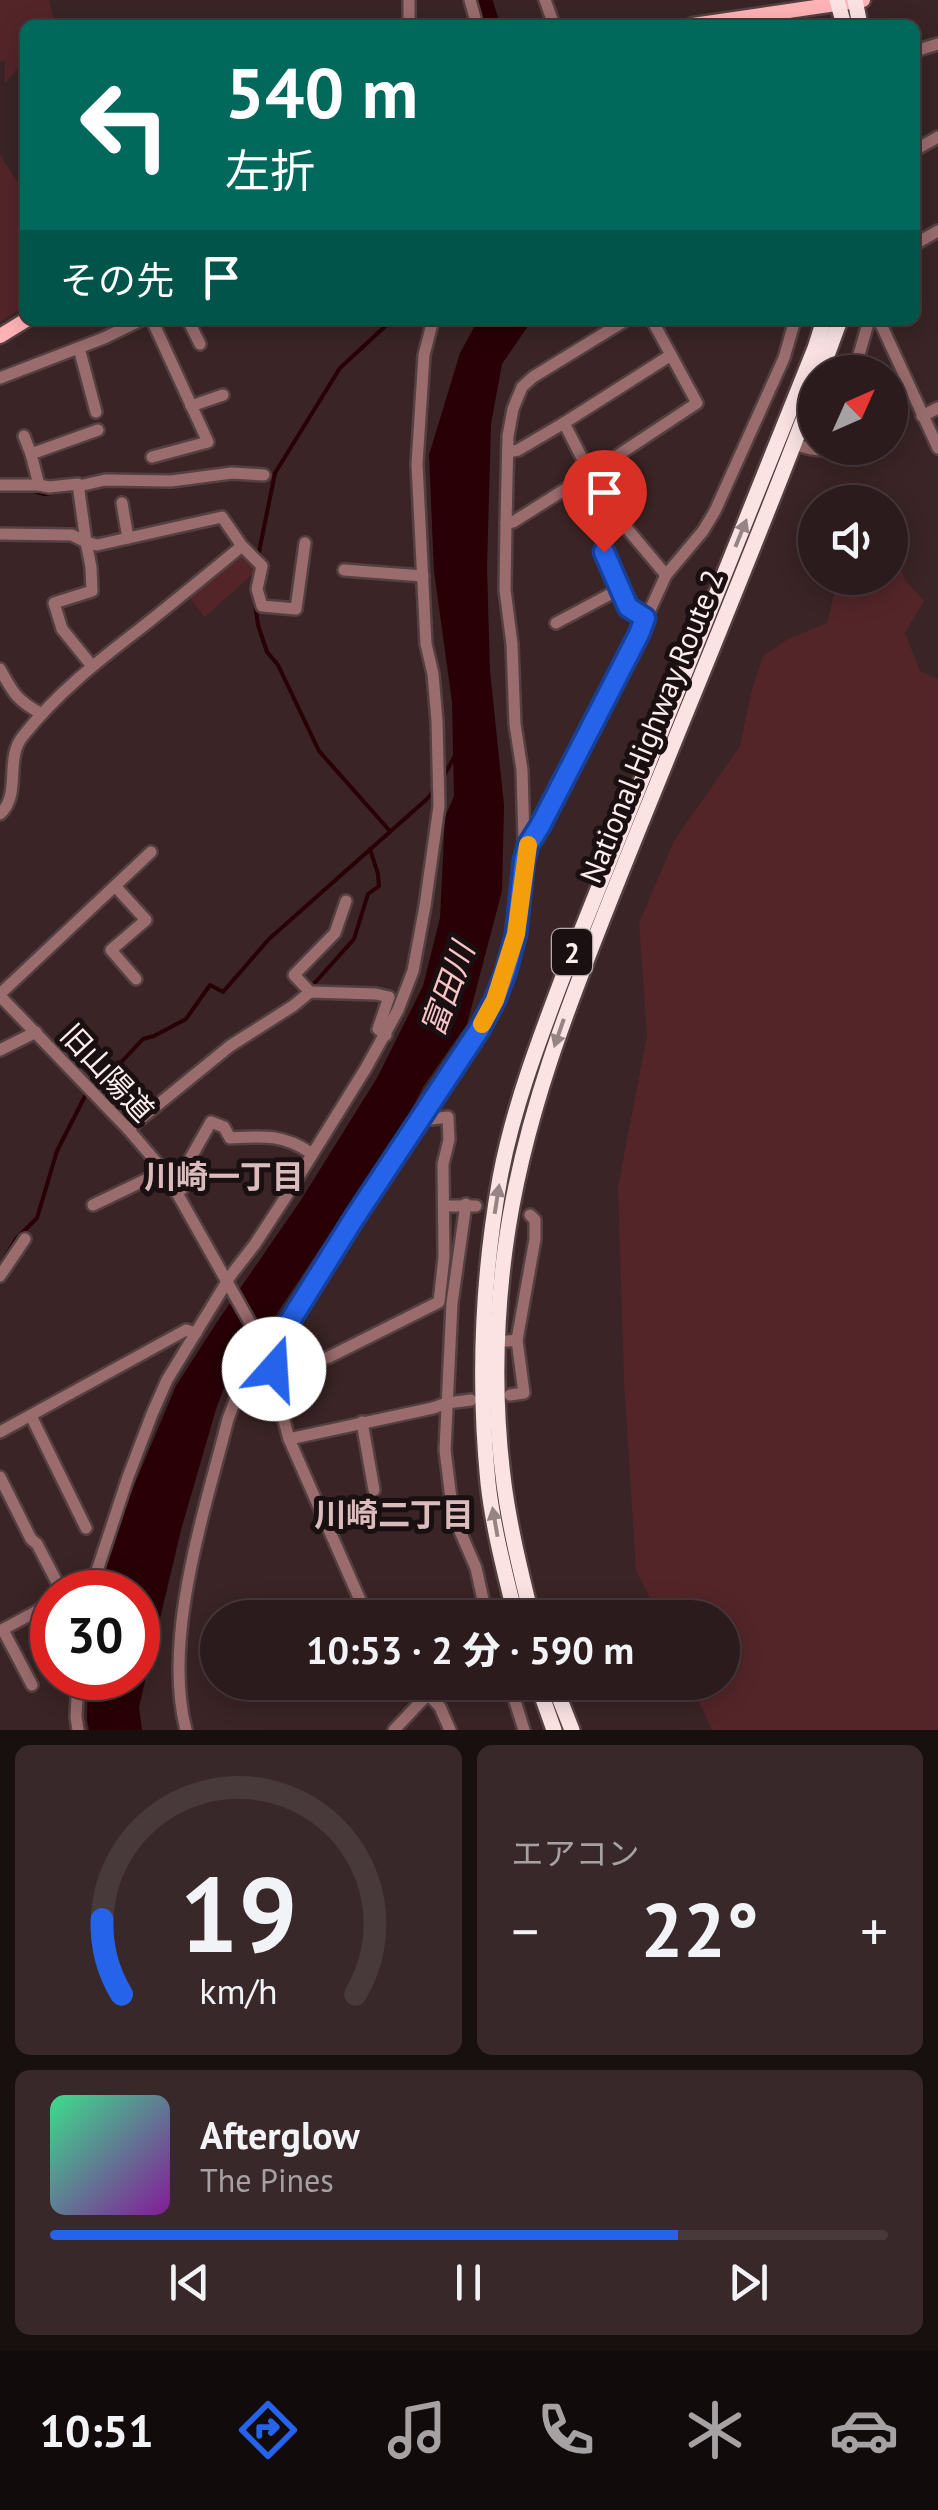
<!DOCTYPE html>
<html lang="ja">
<meta charset="utf-8">
<style>
:root{--surface:#2c1b1c;--page:#382829;--text:#f1f3f6;--muted:#a6a1a3;--line:#48393b;--accent:#2563eb}
body{margin:0;font-family:"PT Sans","Noto Sans JP",sans-serif;background:var(--page);color:var(--text);height:100vh;display:flex;flex-direction:column;font-size:38px;white-space:nowrap}
*{box-sizing:border-box;margin:0}
p{font-size:32px;color:var(--muted)}
.icon{flex:none;width:55px;height:55px;fill:none;stroke:currentColor;stroke-width:2;stroke-linecap:round;stroke-linejoin:round}
.map{position:relative;height:1730px;overflow:hidden}
.panel{display:flex;flex-direction:column;gap:15px;padding:15px;background:#180f0f;flex:1}
.panel>*{flex:none}
.guide{position:absolute;left:20px;top:20px;width:900px;height:305px;border-radius:15px;box-shadow:0 5px 25px #0003,0 0 0 2px var(--line);background:#00695c;color:#fff;overflow:hidden}
.needle{width:65px;rotate:45deg}
.tools{position:absolute;left:798px;top:355px;display:grid;gap:20px}
.tools a{display:grid;place-items:center;width:110px;height:110px;border-radius:50%;background:var(--surface);box-shadow:0 5px 25px #0003,0 0 0 2px var(--line);font-size:50px}
.speed{position:absolute;left:30px;top:1570px;display:flex;gap:20px;font-size:50px;font-weight:700;text-align:center}
.speed>*{display:grid;place-content:center;width:130px;height:130px;border-radius:50%;background:var(--surface);box-shadow:0 5px 25px #0003,0 0 0 2px var(--line);line-height:1}
.speed .limit{border:15px solid #d22;background:#fff;color:#111}
.pin{position:absolute;display:grid;place-items:center;width:85px;height:85px;color:#fff;margin:-102px -42px;border-radius:50% 50% 50% 0;rotate:-45deg;box-shadow:0 0 10px #0007}
.pin .icon{rotate:45deg}
.me{position:absolute;width:110px;margin:-55px;rotate:19deg;stroke-linejoin:round;filter:drop-shadow(0 0 8px #0008)}
.turn{display:flex;align-items:center;gap:35px;height:210px;padding:0 40px;font-size:45px}
.turn .icon{width:130px;height:130px;stroke-width:2.5}
.turn b{display:block;font-size:70px;line-height:85px}
.then{display:flex;align-items:center;height:95px;padding:0 40px;background:#0003;gap:20px;font-size:38px}
.big{font-size:75px;font-weight:800;line-height:1.1}
.panel .tile{flex:1;display:flex;flex-direction:column;justify-content:center;gap:15px;min-width:0;padding:0 35px;border-radius:15px;background:var(--page)}
.panel .dial{align-items:center;gap:0}
.dial svg{height:260px;overflow:visible;fill:none;stroke:var(--line);stroke-width:7;stroke-linecap:round;text-anchor:middle}
.dial text{fill:var(--text);stroke:none}
.song{display:flex;align-items:center;gap:30px}
.cover{width:120px;height:120px;border-radius:15px;background:linear-gradient(135deg,hsl(150 70% 55%),hsl(290 70% 35%))}
.played{height:10px;border-radius:5px;background:linear-gradient(90deg,var(--accent) 75%,var(--line) 75%)}
.keys{display:flex;justify-content:space-around;direction:ltr}
.heat{display:flex;justify-content:space-between;align-items:center;font-size:55px;direction:ltr}
.panel .tiles{flex:1;display:grid;gap:15px;grid-template-columns:1fr 1fr}
.tile:last-child{grid-column:span 2}
.trip{position:absolute;left:200px;top:1600px;width:540px;height:100px;border-radius:50px;background:var(--surface);box-shadow:0 5px 25px #0003,0 0 0 2px var(--line);font-weight:800;line-height:100px;text-align:center}
.dock{display:flex;height:160px;justify-content:space-around;align-items:center;background:#120b0b;color:var(--muted)}
.dock .icon{width:70px;height:70px}
.dock .current{color:var(--accent)}
.dock b{font-size:45px;color:var(--text)}
.map>svg:first-child{display:block}
</style>
<div class="map">
<svg width="938" height="1730" viewBox="0 0 938 1730">
<rect width="100%" height="100%" fill="#3a2425"/>
<!-- green -->
<g fill="#532529">
<path d="M 0,0 L 49,0 L 54,20 L 50,25 L 25,25 L 25,58 L 5,84 L 5,60 L 0,62 Z"/>
<path d="M 0,155 L 25,194 L 25,306 L 0,322 Z"/>
<path d="M 890,539 L 905,580 L 924,601 L 905,633 L 920,671 L 938,679 L 938,1730 L 712,1730 L 690,1683 L 722,1682 L 722,1618 L 659,1617 L 636,1570 L 624,1379 L 618,1187 L 647,1035 L 639,923 L 674,841 L 740,746 L 751,693 L 763,656 L 788,639 L 827,623 L 835,591 L 830,578 L 890,578 Z"/>
<path d="M 244,552 L 257,570 L 205,617 L 190,598 Z"/>
</g>
<!-- water -->
<path fill="#280006" d="M 478,320 L 532,320 L 502,364 L 491,424 L 487,568 L 490,671 L 504,805 L 502,891 L 467,1024 L 423,1087 L 400,1133 L 368,1185 L 354,1197 L 276,1315 L 264,1337 L 244,1354 L 231,1369 L 216,1409 L 181,1530 L 139,1707 L 142,1730 L 89,1730 L 87,1720 L 88,1678 L 138,1678 L 138,1592 L 95,1592 L 98,1571 L 176,1386 L 217,1322 L 301,1200 L 377,1078 L 423,986 L 440,918 L 445,817 L 454,796 L 452,702 L 434,571 L 429,455 L 460,353 Z"/>
<g fill="none" stroke-linecap="round" stroke-linejoin="round">
<!-- stream -->
<g stroke="#280006" stroke-width="4">
<path d="M 30,490 L 44,494 L 74,490"/>
<path d="M 258,557 L 275,473 L 340,368 L 392,320"/>
<path d="M 254,596 L 258,625 L 267,652 L 278,665 L 319,751 L 389,830"/>
<path d="M 441,781 L 456,754"/>
<path d="M 312,986 L 354,939 L 368,894 L 379,886 L 378,874 L 370,849"/>
<path d="M 0,1266 L 16,1239 L 37,1218 L 57,1151 L 86,1094 L 98,1087 L 143,1039 L 154,1036 L 186,1019 L 210,985 L 223,992 L 269,939 L 427,799 L 436,788"/>
</g>
<!-- river -->
<path stroke="#280006" stroke-width="20" d="M 482,0 L 490,25"/>
<defs>
<g id="minor">
<path d="M 470,0 L 477,25"/>
<path d="M 545,0 L 554,25"/>
<path d="M 409,25 L 409,0"/>
<path d="M 915,51 L 938,44"/>
<path d="M 915,150 L 938,137"/>
<path d="M 915,244 L 938,231"/>
<path d="M 188,320 L 200,344"/>
<path d="M 879,320 L 938,448"/>
<path d="M 79,348 L 96,412"/>
<path d="M 854,372 L 869,320"/>
<path d="M 0,378 L 104,338 L 141,320"/>
<path d="M 191,406 L 223,395"/>
<path d="M 922,416 L 938,408"/>
<path d="M 564,423 L 604,501 L 666,575"/>
<path d="M 98,430 L 31,454 L 39,485 L 49,487 L 78,484 L 86,542 L 97,545 L 222,517 L 242,546 L 262,566 L 257,589 L 262,606 L 296,609 L 305,543"/>
<path d="M 24,436 L 31,454"/>
<path d="M 794,444 C 807,448 817,452 829,448"/>
<path d="M 508,452 L 518,450 L 564,423 L 671,355"/>
<path d="M 152,457 L 208,442 L 152,320"/>
<path d="M 0,485 L 39,485"/>
<path d="M 79,486 L 105,480 L 171,481 L 232,473 L 264,475"/>
<path d="M 122,503 L 128,538"/>
<path d="M 506,523 L 513,522 L 591,473 L 697,403 L 652,320"/>
<path d="M 0,534 L 72,535 L 86,542 L 91,567 L 92,591 L 54,603 L 62,629 L 92,666"/>
<path d="M 604,553 L 628,607 L 645,618"/>
<path d="M 344,570 L 423,576"/>
<path d="M 556,623 L 620,589"/>
<path d="M 0,669 C 13,693 17,701 42,714"/>
<path d="M 0,814 C 22,794 4,759 23,736 C 57,693 98,661 141,628 C 175,601 209,573 242,546"/>
<path d="M 528,845 L 524,840 L 522,770 L 515,724 L 512,644 L 505,590 L 506,523 L 508,436 L 513,409 L 522,387 L 533,377 L 626,320"/>
<path d="M 115,886 L 146,920 L 111,950 L 136,979"/>
<path d="M 310,992 L 294,975 L 335,933 L 346,901"/>
<path d="M 0,994 L 151,852"/>
<path d="M 0,996 L 128,1129 L 164,1171 L 177,1193 L 270,1358 L 277,1395 L 289,1439 L 368,1618"/>
<path d="M 0,1050 L 36,1032"/>
<path d="M 128,1129 L 230,1046 L 293,1006 L 310,992 L 376,994 L 389,997 L 378,1029 L 386,1035"/>
<path d="M 177,1193 L 183,1188 L 186,1166 L 211,1122 L 224,1127 L 230,1138 C 263,1136 283,1134 311,1153"/>
<path d="M 466,1204 L 452,1303 L 445,1450 L 453,1515 L 476,1568 L 487,1618"/>
<path d="M 93,1205 L 164,1171"/>
<path d="M 444,1206 L 476,1206"/>
<path d="M 0,1276 L 25,1239"/>
<path d="M 517,1340 L 535,1239 L 535,1220 L 530,1215"/>
<path d="M 498,1342 L 517,1340 L 524,1393 L 510,1395"/>
<path d="M 273,1369 L 297,1367 L 329,1357 L 439,1302 L 444,1257 L 443,1164 L 449,1140 L 448,1117 L 431,1119 L 423,1114"/>
<path d="M 31,1416 L 86,1528"/>
<path d="M 362,1422 L 374,1490"/>
<path d="M 0,1432 L 186,1330 L 196,1333"/>
<path d="M 289,1439 L 433,1408 L 447,1403 L 471,1400"/>
<path d="M 0,1477 L 31,1539 L 37,1544 L 62,1592"/>
<path d="M 74,1592 L 92,1585"/>
<path d="M 90,1592 L 128,1477 L 152,1414 L 167,1380 L 231,1275 L 255,1244 L 287,1195 L 366,1068 L 398,1010 L 413,971 L 425,906 L 439,806 L 437,721 L 433,674 L 426,644 L 417,464 L 424,355 L 433,320"/>
<path d="M 3,1630 L 32,1685"/>
<path d="M 0,1631 L 52,1603"/>
<path d="M 417,1682 L 440,1707 L 450,1730"/>
<path d="M 509,1682 L 524,1730"/>
<path d="M 78,1730 L 76,1717 L 78,1678"/>
<path d="M 186,1730 C 162,1638 205,1510 228,1419 L 236,1398 L 249,1378 L 276,1350 L 290,1321 L 322,1268 L 479,1030 L 495,1000 L 506,971 L 515,934 L 524,860 L 528,845 L 540,826 L 639,634 L 666,575 L 703,531 L 715,511 L 784,358 L 795,320"/>
<path d="M 394,1730 L 428,1694"/>
</g>
<g id="major">
<path d="M 693,25 L 863,0"/>
<path d="M 0,336 L 26,320"/>
</g>
<g id="highway">
<path d="M 837,0 L 844,25"/>
<path d="M 855,0 L 860,25"/>
<path d="M 821,372 L 840,320"/>
<path d="M 516,1618 C 505,1573 493,1528 488,1483 C 478,1381 482,1279 500,1178 C 513,1108 539,1040 564,974 L 815,348 L 824,320"/>
<path d="M 532,1618 C 521,1573 510,1529 504,1484 C 494,1408 495,1326 505,1250 C 523,1111 577,983 629,853 C 691,699 756,545 815,389"/>
<path d="M 537,1682 L 554,1730"/>
<path d="M 553,1682 L 572,1730"/>
</g>
</defs>
<!-- minor casing -->
<use href="#minor" stroke="#554041" stroke-width="16"/>
<!-- major casing -->
<use href="#major" stroke="#554041" stroke-width="19"/>
<!-- highway casing -->
<use href="#highway" stroke="#554041" stroke-width="20"/>
<!-- minor -->
<use href="#minor" stroke="#9a6c6e" stroke-width="11"/>
<!-- major -->
<use href="#major" stroke="#ffb3b6" stroke-width="14"/>
<!-- highway -->
<use href="#highway" stroke="#fbe3e4" stroke-width="15"/>
</g>
<!-- one-way arrows -->
<defs><path id="oneway-solid" d="M-6-.8H1V-3.2L6.5 0L1 3.2V.8H-6Z" transform="scale(2.5)"/></defs>
<g fill="#968485">
<use href="#oneway-solid" transform="translate(741 533) rotate(-68)"/>
<use href="#oneway-solid" transform="translate(559 1033) rotate(109)"/>
<use href="#oneway-solid" transform="translate(497 1199) rotate(-81)"/>
<use href="#oneway-solid" transform="translate(495 1522) rotate(-100)"/>
</g>
<g fill="none" stroke-linecap="round" stroke-linejoin="round">
<defs>
<path id="route" d="M 274,1369 L 270,1358 L 284,1338 L 290,1321 L 355,1217 L 479,1030 L 495,1000 L 506,971 L 516,934 L 524,860 L 528,845 L 540,826 L 639,634 L 645,618 L 628,607 L 604,552"/>
</defs>
<!-- route casing -->
<use href="#route" stroke="#184099" stroke-width="25"/>
<!-- route -->
<use href="#route" stroke="#2563eb" stroke-width="18"/>
<!-- slow -->
<path stroke="#f59e0b" stroke-width="18" d="M 482,1024 L 495,1000 L 516,934 L 528,845"/>
</g>
<g text-anchor="middle" dominant-baseline="central" stroke-width="10" stroke-linejoin="round" paint-order="stroke">
<!-- shield labels -->
<rect fill="#1b1011" stroke="#b9abab" stroke-width="2.5" x="552" y="929" width="40" height="46" rx="8"/>
<g font-size="28" font-weight="bold" fill="#fdeded">
<text x="572" y="952">2</text>
</g>
<!-- street labels -->
<g font-size="30" fill="#fdeded" stroke="#1b1011">
<text transform="translate(651 726) rotate(-68)">National Highway Route 2</text>
<text transform="translate(108 1072) rotate(47)">旧山陽道</text>
</g>
<!-- water labels -->
<g font-size="32" font-style="italic" fill="#f9c4c6" stroke="#1b1011">
<text transform="translate(447 989) rotate(-70)">富田川</text>
</g>
<!-- neighbourhood labels -->
<g font-size="32" font-weight="bold" fill="#dbbcbd" stroke="#1b1011">
<text x="224" y="1176">川崎一丁目</text>
<text x="394" y="1514">川崎二丁目</text>
</g>
</g>
</svg>
<div class="tools">
<a><svg class="needle" viewBox="-14 -14 28 28"><path d="M0-13l5 13h-10z" fill="#e53935"/><path d="M0 13l5-13h-10z" fill="#a6a1a3"/></svg></a>
<a><svg class="icon" aria-label="sound" viewBox="0 0 24 24"><path d="M4 9h4l5-4v14l-5-4H4zM17 9q2 3 0 6"/></svg></a>
</div>
<div class="speed"><div class="limit">30</div></div>
<div class="pin" style="left:604px;top:552px;background:#d93025"><svg class="icon" aria-label="arrive" viewBox="0 0 24 24"><path d="M6 21V4h12l-3 4 3 4H6"/></svg></div>
<svg class="me" style="left:274px;top:1369px" viewBox="-20 -20 40 40"><circle r="19" fill="#fff"/><path d="M0-13L10 11 0 6-10 11z" fill="#2563eb"/></svg>
<div class="trip">10:53 · 2 分 · 590 m</div>
<div class="guide">
<div class="turn"><svg class="icon" aria-label="left" viewBox="0 0 24 24"><path d="M17 20v-9H6M10 6l-5 5 5 5"/></svg><div><b>540 m</b>左折</div></div>
<div class="then">その先<svg class="icon" aria-label="arrive" viewBox="0 0 24 24"><path d="M6 21V4h12l-3 4 3 4H6"/></svg></div>
</div>
</div>
<section class="panel">
<div class="tiles">
<div class="tile dial"><svg viewBox="0 0 100 80">
<path d="M14 69A42 42 0 1 1 86 69"/>
<path d="M14 69A42 42 0 0 1 8 46" stroke="#2563eb"/>
<text x="50" y="56" font-size="32" font-weight="700">19</text>
<text x="50" y="72" font-size="11">km/h</text>
</svg></div>
<div class="tile"><p>エアコン</p>
<div class="heat"><a>−</a><b class="big">22°</b><a>+</a></div>
</div>
<div class="tile">
<div class="song"><i class="cover"></i><div><b>Afterglow</b><p>The Pines</p></div></div>
<div class="played"></div>
<div class="keys"><svg class="icon" aria-label="previous" viewBox="0 0 24 24"><path d="M18 5L8 12l10 7zM5 5v14"/></svg><svg class="icon" aria-label="pause" viewBox="0 0 24 24"><path d="M8 5v14M16 5v14"/></svg><svg class="icon" aria-label="next" viewBox="0 0 24 24"><path d="M6 5l10 7-10 7zM19 5v14"/></svg></div>
</div>
</div>
</section>
<nav class="dock">
<b>10:51</b>
<svg class="icon current" aria-label="directions" viewBox="0 0 24 24"><path d="M12 3l9 9-9 9-9-9zM9 14v-3h6M13 9l2 2-2 2"/></svg>
<svg class="icon" aria-label="music" viewBox="0 0 24 24"><path d="M9 18V5l10-2v13"/><circle cx="6" cy="18" r="3"/><circle cx="16" cy="16" r="3"/></svg>
<svg class="icon" aria-label="phone" viewBox="0 0 24 24"><path d="M5 4h4l2 5-3 2q2 4 5 5l2-3 5 2v4C11 20 4 13 5 4z"/></svg>
<svg class="icon" aria-label="climate" viewBox="0 0 24 24"><path d="M12 3v18M4 7l16 10M4 17L20 7"/></svg>
<svg class="icon" aria-label="car" viewBox="0 0 24 24"><path d="M5 17H2v-5l4-1 3-4h7l3 4 3 1v5h-3M9 17h6M6 11h13"/><circle cx="7" cy="17" r="2"/><circle cx="17" cy="17" r="2"/></svg>
</nav>
